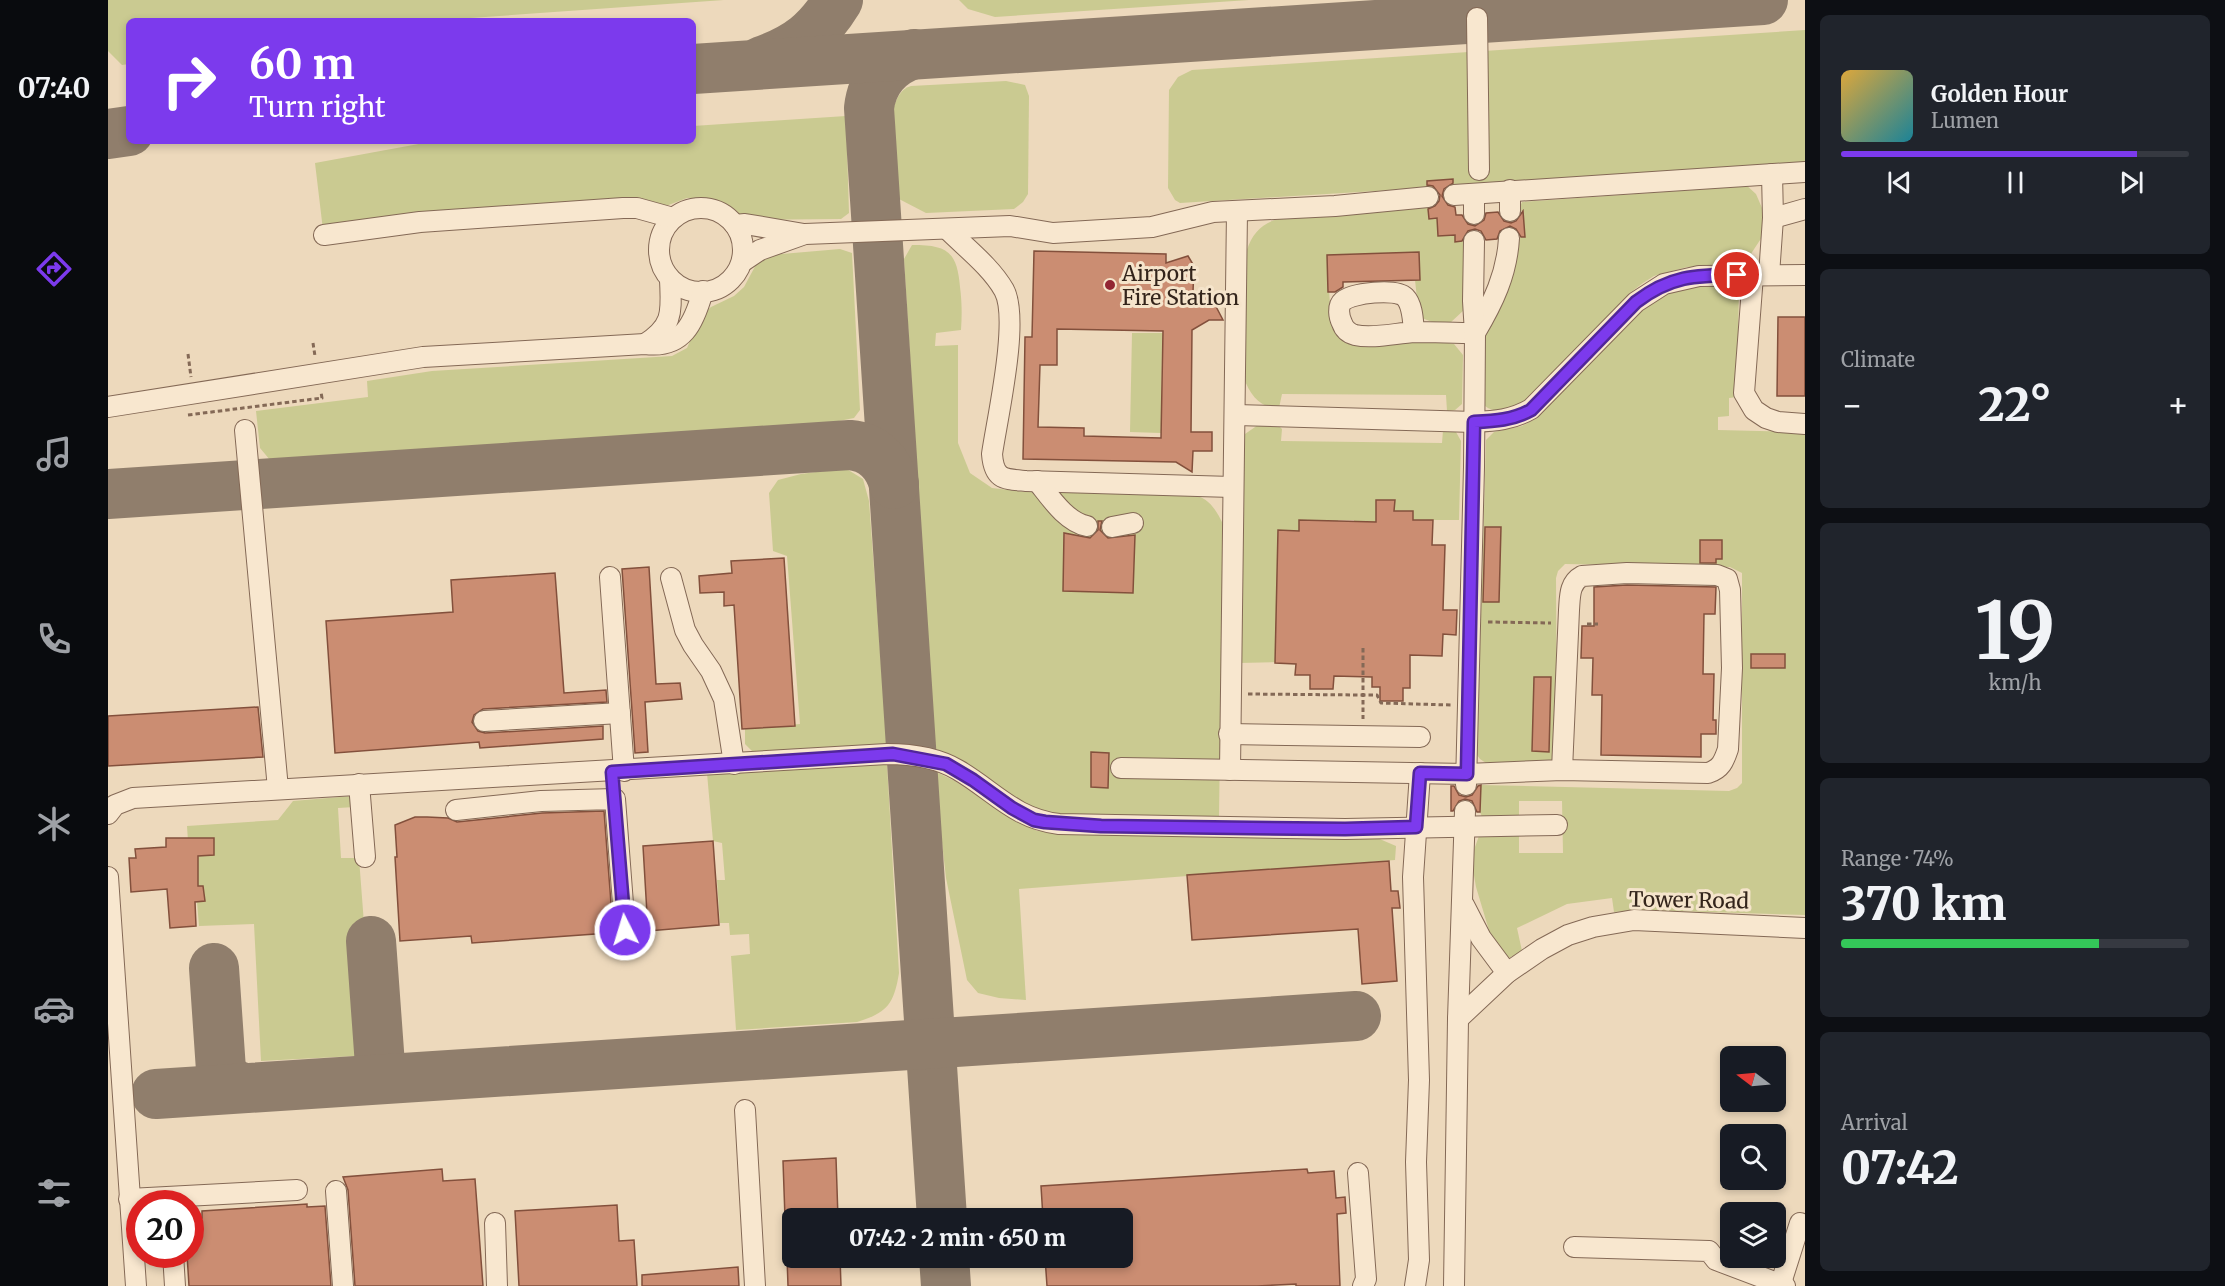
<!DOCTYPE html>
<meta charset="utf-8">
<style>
:root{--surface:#171b24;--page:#20242c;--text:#f1f3f6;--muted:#9ea1a6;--line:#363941;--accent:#7c3aed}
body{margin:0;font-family:Merriweather,serif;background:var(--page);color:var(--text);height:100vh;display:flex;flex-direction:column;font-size:22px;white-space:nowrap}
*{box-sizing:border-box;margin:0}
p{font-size:20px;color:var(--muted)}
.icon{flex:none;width:33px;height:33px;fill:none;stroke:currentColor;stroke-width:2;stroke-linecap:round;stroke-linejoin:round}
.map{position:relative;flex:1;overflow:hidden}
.side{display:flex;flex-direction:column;gap:15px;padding:15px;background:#0d0f14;width:420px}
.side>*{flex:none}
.banner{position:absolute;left:18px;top:18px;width:570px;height:126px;border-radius:9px;box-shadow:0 3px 9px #0003;background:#7c3aed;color:#fff;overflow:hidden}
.needle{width:39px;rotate:286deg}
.fabs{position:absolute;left:1612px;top:1046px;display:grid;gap:12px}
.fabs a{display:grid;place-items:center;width:66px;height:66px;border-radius:9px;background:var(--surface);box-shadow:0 3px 9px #0003;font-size:30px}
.speed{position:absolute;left:18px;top:1190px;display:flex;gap:12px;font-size:30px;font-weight:700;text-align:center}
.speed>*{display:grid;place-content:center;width:78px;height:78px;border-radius:50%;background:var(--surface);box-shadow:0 3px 9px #0003;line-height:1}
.speed .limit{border:9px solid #d22;background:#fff;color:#111}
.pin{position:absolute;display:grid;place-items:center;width:51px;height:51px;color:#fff;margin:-26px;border:3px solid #fff;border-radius:50%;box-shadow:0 2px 6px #0007}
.me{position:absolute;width:66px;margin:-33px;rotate:355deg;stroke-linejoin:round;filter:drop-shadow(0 0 4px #0008)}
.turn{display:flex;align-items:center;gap:21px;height:126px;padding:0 24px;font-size:27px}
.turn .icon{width:78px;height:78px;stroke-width:2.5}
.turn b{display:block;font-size:42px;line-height:51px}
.big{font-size:45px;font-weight:800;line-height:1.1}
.side .widget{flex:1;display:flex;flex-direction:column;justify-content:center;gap:9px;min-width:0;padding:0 21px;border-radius:9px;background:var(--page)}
.side .dial{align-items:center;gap:0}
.dial b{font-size:78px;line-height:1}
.song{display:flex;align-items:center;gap:18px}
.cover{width:72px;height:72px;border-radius:9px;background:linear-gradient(135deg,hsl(40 70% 55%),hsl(190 70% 35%))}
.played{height:6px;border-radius:3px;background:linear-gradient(90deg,var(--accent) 85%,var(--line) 85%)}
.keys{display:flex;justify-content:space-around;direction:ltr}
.heat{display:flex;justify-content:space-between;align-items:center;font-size:33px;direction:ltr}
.charge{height:9px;border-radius:4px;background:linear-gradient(90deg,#34c759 74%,var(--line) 0)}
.trip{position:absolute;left:674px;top:1208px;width:351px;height:60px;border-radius:9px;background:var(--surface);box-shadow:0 3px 9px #0003;font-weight:800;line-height:60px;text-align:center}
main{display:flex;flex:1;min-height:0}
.menu{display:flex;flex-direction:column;width:108px;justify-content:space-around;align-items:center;background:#090b0e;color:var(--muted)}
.menu .icon{width:42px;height:42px}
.menu .active{color:var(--accent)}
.menu b{font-size:27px;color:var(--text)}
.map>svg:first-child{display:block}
</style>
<main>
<nav class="menu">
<b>07:40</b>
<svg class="icon active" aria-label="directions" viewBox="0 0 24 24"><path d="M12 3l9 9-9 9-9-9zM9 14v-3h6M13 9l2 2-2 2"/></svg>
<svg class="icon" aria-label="music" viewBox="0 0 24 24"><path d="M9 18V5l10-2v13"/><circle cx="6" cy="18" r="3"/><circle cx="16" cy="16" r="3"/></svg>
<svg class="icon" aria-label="phone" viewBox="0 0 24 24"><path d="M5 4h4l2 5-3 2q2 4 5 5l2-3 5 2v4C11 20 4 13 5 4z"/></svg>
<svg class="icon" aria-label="climate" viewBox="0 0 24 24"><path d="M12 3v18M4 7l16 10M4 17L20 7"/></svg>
<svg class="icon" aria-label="car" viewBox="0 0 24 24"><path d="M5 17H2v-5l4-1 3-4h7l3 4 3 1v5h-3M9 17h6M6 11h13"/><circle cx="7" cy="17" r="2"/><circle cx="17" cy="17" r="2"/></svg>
<svg class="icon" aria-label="filters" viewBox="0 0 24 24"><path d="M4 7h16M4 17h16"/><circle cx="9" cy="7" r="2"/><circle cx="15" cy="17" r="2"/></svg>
</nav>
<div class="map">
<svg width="1697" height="1286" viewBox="0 0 1697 1286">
<rect width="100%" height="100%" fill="#edd9bc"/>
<!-- green -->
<g fill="#caca91">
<path d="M 0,0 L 616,0 L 320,21 L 21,21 L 21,64 L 14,65 L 0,51 Z"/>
<path d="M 851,0 L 1141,0 L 887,17 L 860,9 Z"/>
<path d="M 1697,30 L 1697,167 L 1675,166 L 1072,203 L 1067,200 L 1060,188 L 1061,90 L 1070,77 L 1084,70 Z"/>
<path d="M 898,81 L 917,85 L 921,96 L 920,194 L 915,202 L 906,209 L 818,213 L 791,199 L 787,186 L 786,106 C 790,96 793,89 803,86 Z"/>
<path d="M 738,116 L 741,213 L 733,219 L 634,220 L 613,204 L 595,198 L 579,198 L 558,206 L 536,199 L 317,213 L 215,230 L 207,163 L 327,141 L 585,141 L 585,126 Z"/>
<path d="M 1637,184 L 1648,194 L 1654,208 L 1654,237 L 1635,266 L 1579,267 L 1546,276 L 1535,283 L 1523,292 L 1419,400 C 1408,408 1390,416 1377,406 L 1376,401 L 1377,336 L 1401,277 L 1407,238 L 1417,237 L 1415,211 L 1410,211 L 1414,202 L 1614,188 Z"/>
<path d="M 1320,207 L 1321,219 L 1329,218 L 1330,236 L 1347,235 L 1348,242 L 1358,241 L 1356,310 L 1342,323 L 1327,323 L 1311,317 L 1307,280 L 1312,280 L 1311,252 L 1219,255 L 1223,322 L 1232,336 L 1244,345 L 1328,341 L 1346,344 L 1355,355 L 1354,404 L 1347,410 L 1339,411 L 1338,395 L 1174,394 L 1171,408 C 1152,408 1142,395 1136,378 L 1139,250 C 1144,234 1154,223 1170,219 Z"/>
<path d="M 804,245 C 839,245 849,251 852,287 C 854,302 854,316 853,330 L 828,333 L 827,346 L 850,345 L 850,443 L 862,473 L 884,488 L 919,492 L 1084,495 C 1101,497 1108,510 1115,524 L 1111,817 L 946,818 L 921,808 L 826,749 L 796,259 Z"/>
<path d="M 732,249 L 744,253 L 752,410 L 746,418 L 726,422 L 162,460 L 152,448 L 148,411 L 260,397 L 259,381 L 324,371 L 564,356 L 579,348 L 594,315 L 603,307 L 626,296 L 636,287 L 651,259 L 662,255 Z"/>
<path d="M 1590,285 L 1631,285 L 1629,397 L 1621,398 L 1621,416 L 1610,417 L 1610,430 L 1697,432 L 1697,915 L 1535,910 L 1506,912 L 1504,898 L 1459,904 L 1409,928 L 1414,951 L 1399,959 L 1383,937 L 1368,887 L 1363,858 L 1371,836 L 1411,836 L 1411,853 L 1455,853 L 1454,801 L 1411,801 L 1411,818 L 1374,817 L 1372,812 L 1373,785 L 1621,791 L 1629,788 L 1634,783 L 1634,573 L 1622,567 L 1457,564 L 1450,571 L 1448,578 L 1449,754 L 1447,759 L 1440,764 L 1381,765 L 1372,759 L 1369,755 L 1378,440 L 1386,432 L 1414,426 L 1429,418 L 1524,317 L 1555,294 Z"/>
<path d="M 1024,333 L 1063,333 L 1054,343 L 1053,433 L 1022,432 Z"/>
<path d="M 1150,425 L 1171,426 L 1174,429 L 1173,441 L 1334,443 L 1335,430 L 1348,432 L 1353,441 L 1351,520 L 1305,520 L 1305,511 L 1286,511 L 1286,500 L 1269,586 L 1246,586 L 1246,520 L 1230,520 L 1230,532 L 1172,662 L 1131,663 L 1134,441 L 1137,434 Z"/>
<path d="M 737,468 L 755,479 L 761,501 L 779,744 L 656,754 L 644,751 L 637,744 L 637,729 L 692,724 L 679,556 L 665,551 L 661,493 L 670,480 L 693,474 Z"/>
<path d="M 779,764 L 791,973 C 786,1004 779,1013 749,1022 L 628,1030 L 623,956 L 642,954 L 641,934 L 622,935 L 621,923 L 612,923 L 609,880 L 617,880 L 614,843 L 605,841 L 599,773 Z"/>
<path d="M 826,771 L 847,781 L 871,797 L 929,831 L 1267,837 L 1288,846 L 1287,860 L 911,889 L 918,1000 L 891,998 L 870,993 L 859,980 L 838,878 Z"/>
<path d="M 244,796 L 247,807 L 230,808 L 233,858 L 251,858 L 266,1055 L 153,1061 L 146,924 L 91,926 L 89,902 L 84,902 L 79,826 L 170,820 L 185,801 Z"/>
</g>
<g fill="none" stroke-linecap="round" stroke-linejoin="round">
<!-- taxiway -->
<g stroke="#907e6c" stroke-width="50">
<path d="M 806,54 C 781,62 764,81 761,108 L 834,1218"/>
<path d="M 654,61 C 690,48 710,33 730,0"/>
<path d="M 585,69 L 1655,0"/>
<path d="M 0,134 L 21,131"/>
<path d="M 0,494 L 742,445 C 765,447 780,462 786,484"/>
<path d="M 263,941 L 273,1079"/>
<path d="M 106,968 L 113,1070 L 122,1083 L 136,1088"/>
<path d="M 48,1094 L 1248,1016"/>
<path d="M 836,1257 L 838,1286"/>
</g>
</g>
<!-- building -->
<g fill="#cb8d72" stroke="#83503c" stroke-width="1.5" fill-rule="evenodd">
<path d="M 1345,179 L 1345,183 L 1336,189 L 1334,196 L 1340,205 L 1347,207 L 1348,215 L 1354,215 L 1360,224 L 1367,226 L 1376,220 L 1378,213 L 1390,212 L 1396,221 L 1403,223 L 1408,221 L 1415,211 L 1417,237 L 1413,237 L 1408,229 L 1402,226 L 1392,231 L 1389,239 L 1378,240 L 1373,231 L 1367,229 L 1360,231 L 1354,241 L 1347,242 L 1347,235 L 1330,236 L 1329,218 L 1321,219 L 1320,209 L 1327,206 L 1331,201 L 1332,195 L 1325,186 L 1319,185 L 1319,181 Z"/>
<path d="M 926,251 L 1058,254 L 1058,263 L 1080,256 L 1086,266 L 1085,292 L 1104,299 L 1115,320 L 1101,320 L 1084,330 L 1083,432 L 1104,432 L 1104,451 L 1085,451 L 1084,472 L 1068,462 L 915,459 L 917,337 L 924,337 ZM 949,329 L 1055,331 L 1053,438 L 976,436 L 976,428 L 930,427 L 932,365 L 949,365 Z"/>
<path d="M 1311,252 L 1312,280 L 1235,282 L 1235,287 L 1227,292 L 1220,292 L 1219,255 Z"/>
<path d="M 1670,317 L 1697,317 L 1697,396 L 1669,396 Z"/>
<path d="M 1268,500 L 1287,500 L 1286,511 L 1305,511 L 1305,520 L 1325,520 L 1324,545 L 1337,545 L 1335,610 L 1349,610 L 1348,635 L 1335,634 L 1334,656 L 1302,655 L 1302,688 L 1295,688 L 1295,701 L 1272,701 L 1272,687 L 1264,687 L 1264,677 L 1226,676 L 1225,689 L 1202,689 L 1202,675 L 1187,675 L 1188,664 L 1167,663 L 1170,530 L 1191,531 L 1191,520 L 1268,522 Z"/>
<path d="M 990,521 L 994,521 L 992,530 L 1000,538 L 1027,535 L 1025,593 L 955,591 L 956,533 L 982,538 L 990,530 Z"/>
<path d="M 1377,527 L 1393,527 L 1391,602 L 1375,602 Z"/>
<path d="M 1592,540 L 1614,540 L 1614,559 L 1608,559 L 1608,563 L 1592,563 Z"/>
<path d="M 676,558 L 687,726 L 634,729 L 626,605 L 616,606 L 616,592 L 592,593 L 591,576 L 624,573 L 623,561 Z"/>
<path d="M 541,567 L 548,684 L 572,683 L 574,699 L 537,702 L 540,752 L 527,753 L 514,569 Z"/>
<path d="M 447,573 L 456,693 L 498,690 L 499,702 L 375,709 L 366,715 L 364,722 L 370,731 L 377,733 L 495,726 L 495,739 L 372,748 L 371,742 L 227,753 L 218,621 L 345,612 L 343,580 Z"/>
<path d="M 1519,585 L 1608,587 L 1607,614 L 1596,614 L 1595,674 L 1606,674 L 1605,720 L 1608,720 L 1608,734 L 1593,734 L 1593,757 L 1493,755 L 1494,695 L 1484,695 L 1485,658 L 1473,658 L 1474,626 L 1486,626 L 1486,587 Z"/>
<rect x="1643" y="654" width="34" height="14"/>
<path d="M 1426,677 L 1443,677 L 1441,752 L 1424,751 Z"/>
<path d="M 150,707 L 155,757 L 0,766 L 0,716 Z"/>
<path d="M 983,752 L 1001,753 L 1000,788 L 983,787 Z"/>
<path d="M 1373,785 L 1372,812 L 1369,812 L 1364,801 L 1357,799 L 1351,801 L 1345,811 L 1343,811 L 1343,786 L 1346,786 L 1351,795 L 1358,797 L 1364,795 L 1370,786 Z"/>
<path d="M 496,811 L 505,930 L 501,931 L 501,933 L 364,943 L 363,936 L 292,941 L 287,857 L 289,857 L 287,825 L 307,817 L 319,817 L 340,818 L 349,822 L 434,813 Z"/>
<path d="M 58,838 L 106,838 L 106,855 L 90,856 L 90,886 L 95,886 L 97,901 L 87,902 L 88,926 L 62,928 L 59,889 L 23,892 L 21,858 L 28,858 L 27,849 L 58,847 Z"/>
<path d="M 605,841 L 611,925 L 540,931 L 535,846 Z"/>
<path d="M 1281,861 L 1283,891 L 1290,891 L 1292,908 L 1284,908 L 1289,981 L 1254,984 L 1250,929 L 1084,940 L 1079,875 Z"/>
<path d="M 728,1158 L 730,1218 L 677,1218 L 675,1161 Z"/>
<path d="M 334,1169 L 335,1181 L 367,1179 L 375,1286 L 247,1286 L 240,1190 L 235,1177 Z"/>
<path d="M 1199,1169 L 1200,1173 L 1226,1171 L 1228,1198 L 1237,1197 L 1238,1213 L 1229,1214 L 1232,1286 L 1188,1286 L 1188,1284 L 1149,1286 L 939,1286 L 937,1257 L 1014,1257 L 1014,1218 L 935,1218 L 933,1186 Z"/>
<path d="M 199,1204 L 199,1207 L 217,1206 L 223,1286 L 81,1286 L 79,1254 L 82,1254 L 82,1219 L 94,1218 L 94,1211 Z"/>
<path d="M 509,1205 L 511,1241 L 526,1240 L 529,1286 L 411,1286 L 407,1211 Z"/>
<path d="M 679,1257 L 732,1257 L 733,1286 L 680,1286 Z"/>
<path d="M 630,1267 L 631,1286 L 534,1286 L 534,1275 Z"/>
</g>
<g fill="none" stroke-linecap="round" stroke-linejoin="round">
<defs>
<g id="minor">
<path d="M 1369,18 L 1371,170"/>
<path d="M 1346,195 L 1697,172"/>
<circle cx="593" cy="250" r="42"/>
<path d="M 1402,211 L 1402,190"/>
<path d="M 1366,214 L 1366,194"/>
<path d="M 1665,218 L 1697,209"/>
<path d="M 627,225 L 637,224 L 696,234"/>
<path d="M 839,229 C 858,248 883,267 896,290 C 912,319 889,419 884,454 C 886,480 896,479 918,481 L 1124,487"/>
<path d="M 216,235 L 312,222 L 515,208 L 529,208 L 565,218"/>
<path d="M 634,262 L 652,250 L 697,234 L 902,226 L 945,233 L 1044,227 L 1105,212 L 1227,206 L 1320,197"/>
<path d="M 1645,275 L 1636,393 L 1646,410 L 1658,418 L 1670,422 L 1697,424"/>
<path d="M 1661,275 L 1665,218 L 1664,174"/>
<path d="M 1306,332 C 1305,322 1305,305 1297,297 C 1288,288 1244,293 1235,301 C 1229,306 1231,317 1234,323 C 1236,329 1240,333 1247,335 C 1265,339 1288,333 1307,332 C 1327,332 1347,333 1367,333"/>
<path d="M 1367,333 C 1385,303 1399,274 1401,238"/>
<path d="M 537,344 C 567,325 563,310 562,279"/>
<path d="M 0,407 L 315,357 L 537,344 C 575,349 586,323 595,291"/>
<path d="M 1128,415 L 1366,422 C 1387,421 1404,420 1423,409 L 1528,302 L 1556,284 L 1591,276 L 1697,275"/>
<path d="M 137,430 L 170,789"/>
<path d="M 929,481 C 942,497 958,522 979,526"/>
<path d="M 1004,527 L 1025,523"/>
<path d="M 502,577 L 516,771"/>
<path d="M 563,578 L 577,630 L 585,645 L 603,671 L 616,699 L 626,764"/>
<path d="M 376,721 L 512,713"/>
<path d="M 1121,734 L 1312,737"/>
<path d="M 1013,768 L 1359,774 L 1454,770 L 1600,773 C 1613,769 1616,761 1620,749 L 1624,668 L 1622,590 L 1619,579 L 1609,575 L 1519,573 L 1474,576 C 1461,583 1462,597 1461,610 L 1454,770"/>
<path d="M 1122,770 L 1129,211"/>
<path d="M 251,784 L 257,857"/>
<path d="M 1358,785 L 1366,467 L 1367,333 L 1365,301 L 1366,241"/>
<path d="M 348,810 L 433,801 L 507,799 L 517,930"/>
<path d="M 0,814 L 7,805 L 25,798 L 779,754 C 802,754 830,758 850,770 C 886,791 907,819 951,824 L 1237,829 L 1449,825"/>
<path d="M 0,877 L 28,1286"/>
<path d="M 1356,905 L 1373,938 L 1399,973"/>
<path d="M 1350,1019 L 1399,973 L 1434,949 L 1460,935 L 1485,927 L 1526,920 L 1697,928"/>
<path d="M 637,1110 L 647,1286"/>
<path d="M 1250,1173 L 1258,1279 L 1255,1286"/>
<path d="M 228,1191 L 235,1286"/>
<path d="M 21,1199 L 189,1190"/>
<path d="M 387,1223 L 389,1286"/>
<path d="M 1466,1247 L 1601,1251 L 1608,1260 L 1677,1286"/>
<path d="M 65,1254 L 67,1286"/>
<path d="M 1307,1286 L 1311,1260 L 1308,1162 L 1311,1080 L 1305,877 L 1312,773"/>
<path d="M 1346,1286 L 1350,1019 L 1357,811"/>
<path d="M 1672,1286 L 1692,1223"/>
</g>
</defs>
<!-- minor casing -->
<use href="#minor" stroke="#846956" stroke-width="22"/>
<!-- path -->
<g stroke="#846956" stroke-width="3" stroke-dasharray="4.5 3" stroke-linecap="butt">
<path d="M 205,343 L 207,356"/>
<path d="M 80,354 L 83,377"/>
<path d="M 80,415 L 214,398 L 213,392"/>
<path d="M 1380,622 L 1443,623"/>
<path d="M 1479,624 L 1490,624"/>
<path d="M 1255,648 L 1255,695 L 1269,695 L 1273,703 L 1343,705"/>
<path d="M 1140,694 L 1255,695 L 1255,719"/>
</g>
<!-- minor -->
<use href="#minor" stroke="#f8e7cf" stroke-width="20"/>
</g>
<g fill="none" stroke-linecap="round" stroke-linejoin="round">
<defs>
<path id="route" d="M 517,930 L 504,772 L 785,754 L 838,764 L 865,780 L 904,808 L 926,820 L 937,822 L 993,826 L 1143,828 L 1237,829 L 1308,827 L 1312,773 L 1359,774 L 1366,422 C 1387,421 1405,420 1423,410 L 1528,302 C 1562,276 1587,275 1629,275"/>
</defs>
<!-- route casing -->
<use href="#route" stroke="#51269a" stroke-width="15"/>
<!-- route -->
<use href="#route" stroke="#7c3aed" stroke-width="10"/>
</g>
<!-- markers -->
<circle fill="#932633" stroke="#f5e4cb" stroke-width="2" cx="1002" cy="285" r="6"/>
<g text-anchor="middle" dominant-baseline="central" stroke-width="6" stroke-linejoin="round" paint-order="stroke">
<!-- poi labels -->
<g font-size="21" fill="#33241b" stroke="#f5e4cb" text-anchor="start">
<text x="1014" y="273">Airport<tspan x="1014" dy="24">Fire Station</tspan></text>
</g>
<!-- street labels -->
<g font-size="21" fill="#33241b" stroke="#f5e4cb">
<text transform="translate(1581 900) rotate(1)">Tower Road</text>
</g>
</g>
</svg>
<div class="fabs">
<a><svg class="needle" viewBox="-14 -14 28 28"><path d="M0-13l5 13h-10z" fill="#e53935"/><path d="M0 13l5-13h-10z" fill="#9ea1a6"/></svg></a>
<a><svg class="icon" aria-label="search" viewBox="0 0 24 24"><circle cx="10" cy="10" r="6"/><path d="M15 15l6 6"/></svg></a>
<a><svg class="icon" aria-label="layers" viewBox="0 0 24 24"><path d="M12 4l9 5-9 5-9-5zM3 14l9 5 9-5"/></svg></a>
</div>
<div class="speed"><div class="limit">20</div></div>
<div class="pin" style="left:1629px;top:275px;background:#d93025"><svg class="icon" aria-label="arrive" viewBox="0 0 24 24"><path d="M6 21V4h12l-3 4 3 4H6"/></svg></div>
<svg class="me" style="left:517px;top:930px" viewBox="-20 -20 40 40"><circle r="17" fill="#7c3aed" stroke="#fff" stroke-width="3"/><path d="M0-11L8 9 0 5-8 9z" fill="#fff"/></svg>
<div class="trip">07:42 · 2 min · 650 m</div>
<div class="banner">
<div class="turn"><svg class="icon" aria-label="right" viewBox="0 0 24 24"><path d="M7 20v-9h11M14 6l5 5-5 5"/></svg><div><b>60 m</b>Turn right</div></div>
</div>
</div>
<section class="side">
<div class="widget">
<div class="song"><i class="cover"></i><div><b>Golden Hour</b><p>Lumen</p></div></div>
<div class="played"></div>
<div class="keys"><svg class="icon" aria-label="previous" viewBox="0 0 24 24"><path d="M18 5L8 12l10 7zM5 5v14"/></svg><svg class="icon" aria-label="pause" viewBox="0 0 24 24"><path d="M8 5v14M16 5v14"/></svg><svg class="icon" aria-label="next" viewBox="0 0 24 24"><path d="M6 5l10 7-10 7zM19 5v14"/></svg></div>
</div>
<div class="widget"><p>Climate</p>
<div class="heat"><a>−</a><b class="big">22°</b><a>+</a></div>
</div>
<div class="widget dial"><b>19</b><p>km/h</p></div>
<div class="widget"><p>Range · 74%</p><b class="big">370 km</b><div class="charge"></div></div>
<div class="widget"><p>Arrival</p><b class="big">07:42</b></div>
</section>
</main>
